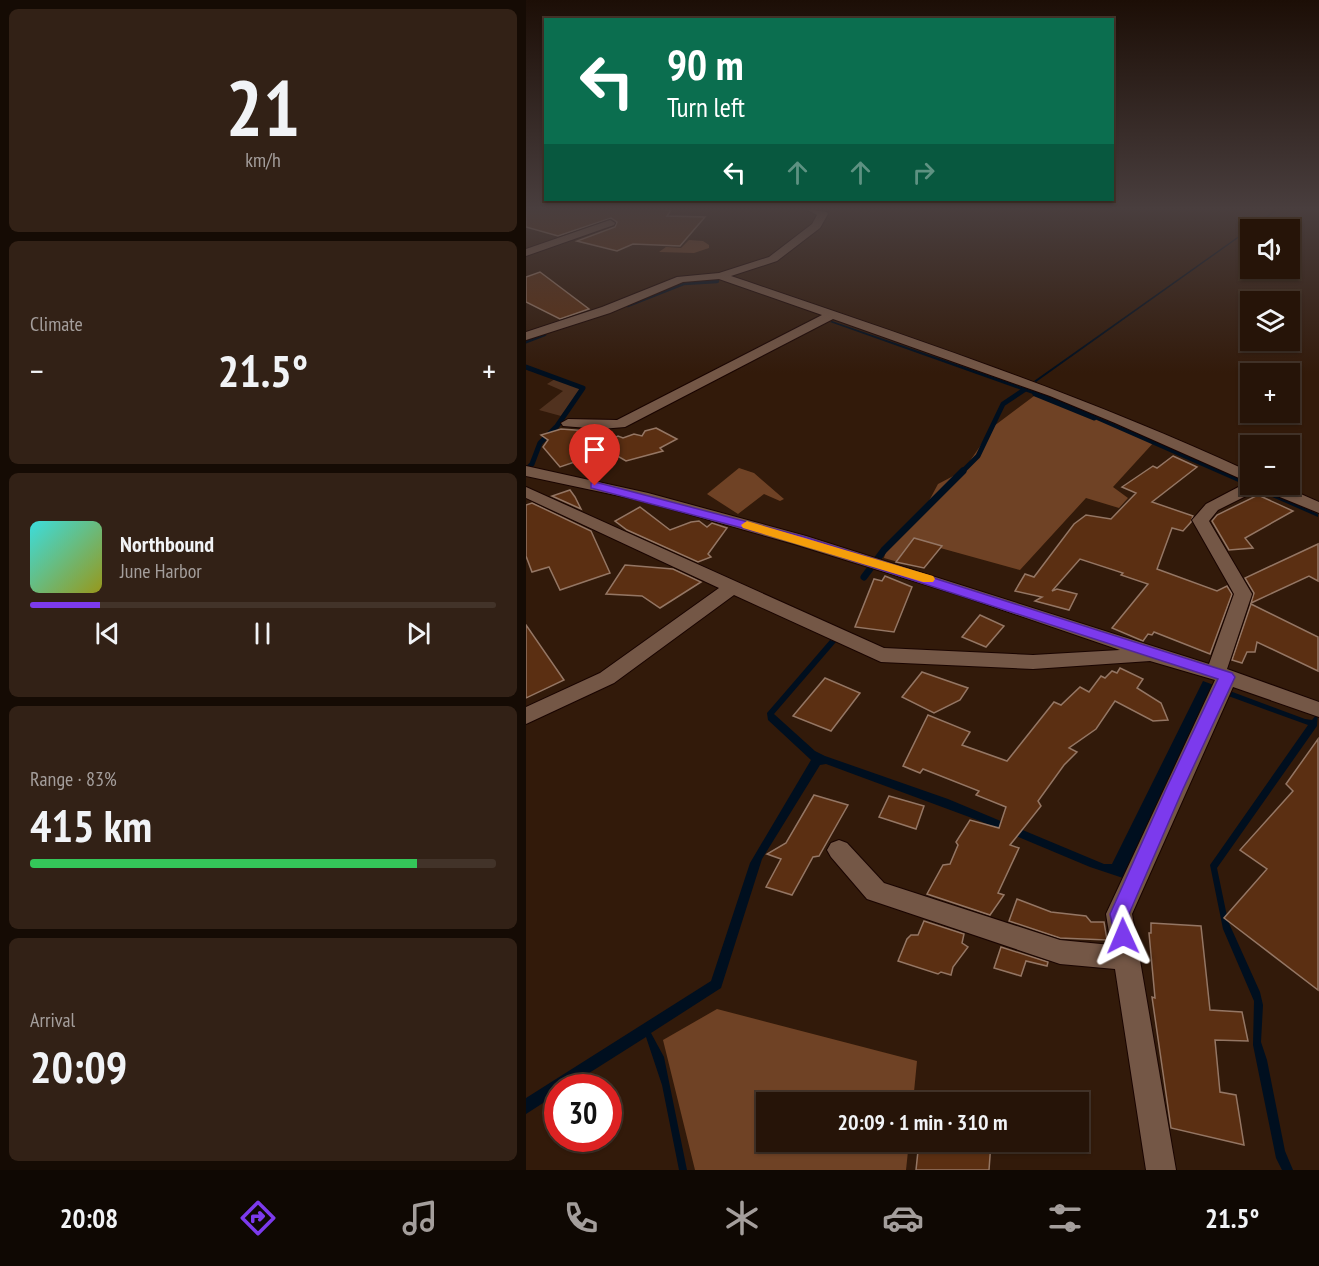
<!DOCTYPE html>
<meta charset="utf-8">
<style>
:root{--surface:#261408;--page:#322116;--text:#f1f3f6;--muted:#a49e9c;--line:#423329;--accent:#7c3aed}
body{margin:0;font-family:"PT Sans Narrow",sans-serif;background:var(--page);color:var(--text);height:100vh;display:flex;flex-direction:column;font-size:22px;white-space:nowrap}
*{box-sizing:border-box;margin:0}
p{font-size:20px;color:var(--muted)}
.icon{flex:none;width:33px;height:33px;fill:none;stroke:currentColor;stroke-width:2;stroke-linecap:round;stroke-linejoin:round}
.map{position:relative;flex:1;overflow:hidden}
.details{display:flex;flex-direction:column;gap:9px;padding:9px;background:#150b04;width:526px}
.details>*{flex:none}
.hud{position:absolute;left:18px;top:18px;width:570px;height:183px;border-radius:0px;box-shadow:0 2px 4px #0004,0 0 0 2px var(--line);background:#0b6e4f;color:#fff;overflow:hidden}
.controls{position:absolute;left:714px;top:219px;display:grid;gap:12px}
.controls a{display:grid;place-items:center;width:60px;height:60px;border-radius:0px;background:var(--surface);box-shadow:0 2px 4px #0004,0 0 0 2px var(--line);font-size:30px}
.speed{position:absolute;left:18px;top:1074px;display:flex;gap:12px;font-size:30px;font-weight:700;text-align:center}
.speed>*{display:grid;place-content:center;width:78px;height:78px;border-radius:50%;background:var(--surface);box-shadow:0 2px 4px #0004,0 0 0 2px var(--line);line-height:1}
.speed .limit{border:9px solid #d22;background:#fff;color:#111}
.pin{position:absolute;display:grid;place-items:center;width:51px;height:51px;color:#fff;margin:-62px -26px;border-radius:50% 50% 50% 0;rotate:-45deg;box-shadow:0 0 6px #0007}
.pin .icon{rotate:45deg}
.me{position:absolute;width:66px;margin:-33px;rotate:359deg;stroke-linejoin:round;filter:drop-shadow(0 0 4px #0008)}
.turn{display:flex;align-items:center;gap:21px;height:126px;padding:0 24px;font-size:27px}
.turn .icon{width:78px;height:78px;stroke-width:2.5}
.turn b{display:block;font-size:42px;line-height:51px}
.lanes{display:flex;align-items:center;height:57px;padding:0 24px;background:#0003;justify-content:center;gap:30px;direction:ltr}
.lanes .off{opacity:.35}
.big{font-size:45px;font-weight:700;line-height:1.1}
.details .tile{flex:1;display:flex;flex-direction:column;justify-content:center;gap:9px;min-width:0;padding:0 21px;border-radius:9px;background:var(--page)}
.details .dial{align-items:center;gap:0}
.dial b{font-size:78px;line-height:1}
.song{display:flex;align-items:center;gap:18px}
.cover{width:72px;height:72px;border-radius:9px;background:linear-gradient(135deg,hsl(180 70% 55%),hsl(60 70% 35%))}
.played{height:6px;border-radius:3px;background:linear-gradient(90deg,var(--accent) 15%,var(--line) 15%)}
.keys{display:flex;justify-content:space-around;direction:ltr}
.heat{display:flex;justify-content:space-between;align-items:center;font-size:33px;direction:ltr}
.charge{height:9px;border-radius:4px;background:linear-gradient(90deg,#34c759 83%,var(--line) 0)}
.trip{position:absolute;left:230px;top:1092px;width:333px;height:60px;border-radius:0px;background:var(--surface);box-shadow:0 2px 4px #0004,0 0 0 2px var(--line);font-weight:700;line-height:60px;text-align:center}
.dock{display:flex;height:96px;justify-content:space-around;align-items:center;background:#0f0803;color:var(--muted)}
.dock .icon{width:42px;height:42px}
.dock .current{color:var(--accent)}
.dock b{font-size:27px;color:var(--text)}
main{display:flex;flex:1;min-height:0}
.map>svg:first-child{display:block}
</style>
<main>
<section class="details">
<div class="tile dial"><b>21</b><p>km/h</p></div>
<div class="tile"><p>Climate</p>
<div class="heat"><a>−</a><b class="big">21.5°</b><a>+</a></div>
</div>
<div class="tile">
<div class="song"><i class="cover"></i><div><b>Northbound</b><p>June Harbor</p></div></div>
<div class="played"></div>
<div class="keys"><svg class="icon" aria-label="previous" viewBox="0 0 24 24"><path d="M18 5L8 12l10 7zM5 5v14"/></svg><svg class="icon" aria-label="pause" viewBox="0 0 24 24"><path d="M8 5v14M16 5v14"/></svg><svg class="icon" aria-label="next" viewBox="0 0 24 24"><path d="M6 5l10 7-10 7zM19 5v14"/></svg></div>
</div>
<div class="tile"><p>Range · 83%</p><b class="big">415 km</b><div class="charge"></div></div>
<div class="tile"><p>Arrival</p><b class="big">20:09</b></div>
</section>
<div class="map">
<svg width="793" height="1170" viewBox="0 0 793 1170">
<rect width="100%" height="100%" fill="#321a0a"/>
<!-- green -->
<path fill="#51321f" d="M 29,379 L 55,389 L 35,416 L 13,410 L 37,391 L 21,384 Z"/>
<!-- forest -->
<g fill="#6f4225">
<path d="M 163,240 L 177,241 L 183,245 L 183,248 L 168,253 L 133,252 L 140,247 L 155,248 Z"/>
<path d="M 512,393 L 629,441 L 587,487 L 602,498 L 593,508 L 560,498 L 494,570 L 389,541 L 372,562 L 358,558 L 362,543 L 396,514 L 412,484 L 437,471 L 468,426 Z"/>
<path d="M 213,468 L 228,473 L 258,499 L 254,501 L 238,494 L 212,514 L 181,494 Z"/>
<path d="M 191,1009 L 391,1061 L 387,1102 L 240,1102 L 240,1142 L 383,1142 L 380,1170 L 169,1170 L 137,1040 Z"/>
</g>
<!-- water -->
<g fill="#000f1f">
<path d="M 751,209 L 753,209 L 510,382 L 508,381 Z"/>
<path d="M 306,321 L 522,396 L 634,443 L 792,514 L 792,517 L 532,403 L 304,322 Z"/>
<path d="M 304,640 L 310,642 L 248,714 L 289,751 L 299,756 L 422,799 L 578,864 L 586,864 L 677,681 L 779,719 L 786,720 L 792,713 L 791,726 L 691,868 L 702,921 L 734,992 L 737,1005 L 735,1042 L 741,1060 L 759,1151 L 767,1170 L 756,1170 L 750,1158 L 727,1045 L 728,1001 L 697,929 L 684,865 L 782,725 L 686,690 L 597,878 L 564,867 L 454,821 L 300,764 L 294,765 L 236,859 L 195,988 L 125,1033 L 138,1057 L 161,1170 L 153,1170 L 136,1085 L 120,1037 L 41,1087 L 32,1088 L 31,1094 L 0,1114 L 0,1098 L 185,981 L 224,863 L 285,760 L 242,720 L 241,713 Z"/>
</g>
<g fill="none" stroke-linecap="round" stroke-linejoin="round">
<!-- stream-far2 -->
<path stroke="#000f1f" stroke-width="4.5" d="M 102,305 L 158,283 L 191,281"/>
<!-- stream-far1 -->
<g stroke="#000f1f" stroke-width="5">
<path d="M 0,341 L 18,334"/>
<path d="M 0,367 L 57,388 L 31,426 L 14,443 L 6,464 L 0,470"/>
<path d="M 509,394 L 568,418"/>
<path d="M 436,472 L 452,456 L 477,404 L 498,390"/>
</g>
<!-- stream -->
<path stroke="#000f1f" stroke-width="7" d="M 338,577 L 358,550 L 437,471"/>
</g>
<!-- building -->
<g fill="#5b2f12" stroke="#947664" stroke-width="1.5">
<path d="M 0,209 L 131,209 L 145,210 L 141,216 L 179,217 L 154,246 L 107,244 L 91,251 L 51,241 L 89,227 L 91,222 L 85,218 L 32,236 L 0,227 Z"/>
<path d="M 14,272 L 63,309 L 34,319 L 0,302 L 0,277 Z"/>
<path d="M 130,428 L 151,439 L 134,448 L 137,451 L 100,461 L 74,446 L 78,452 L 34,467 L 17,447 L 22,440 L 15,435 L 35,429 L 63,431 L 73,445 L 92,436 L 97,438 L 108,434 L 116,436 L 119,431 Z"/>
<path d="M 647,456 L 671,467 L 626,502 L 667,516 L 665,522 L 657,531 L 646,528 L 631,569 L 691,591 L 701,586 L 706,594 L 684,654 L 628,632 L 626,635 L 622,634 L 617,641 L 586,628 L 622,584 L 595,575 L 597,573 L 554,559 L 526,591 L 531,589 L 551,594 L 543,610 L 509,601 L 516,597 L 489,591 L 499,574 L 508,577 L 548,524 L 560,515 L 585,519 L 610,493 L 596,487 L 627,466 L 631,468 Z"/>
<path d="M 44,490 L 49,497 L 55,509 L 26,496 Z"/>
<path d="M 732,495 L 767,511 L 719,538 L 727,548 L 703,550 L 686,521 L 691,515 Z"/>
<path d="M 6,503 L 65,531 L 84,573 L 34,590 L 23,567 L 6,572 L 0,556 L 0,505 Z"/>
<path d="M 114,507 L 144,530 L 165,522 L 173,521 L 181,527 L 186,523 L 201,528 L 182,554 L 185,557 L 172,562 L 101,530 L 89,521 Z"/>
<path d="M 388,538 L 416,546 L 398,568 L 370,562 Z"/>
<path d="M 792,544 L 792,581 L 783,576 L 725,603 L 728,593 L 719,578 Z"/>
<path d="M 99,565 L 147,569 L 175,582 L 134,608 L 116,596 L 80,594 Z"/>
<path d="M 359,576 L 386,587 L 368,632 L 329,627 L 348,579 L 356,581 Z"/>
<path d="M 725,604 L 792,637 L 792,671 L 731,642 L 729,652 L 721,652 L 716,663 L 706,660 Z"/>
<path d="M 454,615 L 478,626 L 460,647 L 436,637 Z"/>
<path d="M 0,625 L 38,680 L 0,698 Z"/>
<path d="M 594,668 L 617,679 L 611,688 L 635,703 L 642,720 L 627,721 L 589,701 L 570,729 L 543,748 L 551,752 L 538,765 L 512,801 L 515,806 L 484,845 L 493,848 L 472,893 L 478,895 L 464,915 L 401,894 L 417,865 L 424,864 L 432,845 L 430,842 L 444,820 L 473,828 L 480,807 L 450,795 L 453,791 L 397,769 L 394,773 L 377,766 L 402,715 L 444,732 L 436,745 L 481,761 L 528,702 L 535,705 L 554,687 L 563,692 L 575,676 L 579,678 L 586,671 L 591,673 Z"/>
<path d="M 396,672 L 442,688 L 434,700 L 408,713 L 376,697 Z"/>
<path d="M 299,678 L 334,693 L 305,731 L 267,716 Z"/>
<path d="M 792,739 L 792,990 L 698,918 L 741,869 L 714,850 L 767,791 L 760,784 Z"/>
<path d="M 288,795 L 322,805 L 293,856 L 287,857 L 266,895 L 240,887 L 255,859 L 241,854 L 260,843 Z"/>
<path d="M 363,796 L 398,806 L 390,829 L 353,817 Z"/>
<path d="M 491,899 L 525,912 L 560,916 L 565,922 L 578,922 L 581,940 L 534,938 L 483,921 Z"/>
<path d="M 398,921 L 438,934 L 436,943 L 442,947 L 427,967 L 425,975 L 415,972 L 412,974 L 372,961 L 381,939 L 385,935 L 392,935 Z"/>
<path d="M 625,923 L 675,926 L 684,1010 L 716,1012 L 722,1041 L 689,1040 L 694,1092 L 710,1095 L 718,1145 L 645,1128 L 626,997 L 629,998 L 623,933 L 625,933 Z"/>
<path d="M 475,947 L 522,962 L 521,966 L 500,961 L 495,976 L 468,968 Z"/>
<path d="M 406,1142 L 465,1142 L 463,1170 L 390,1170 L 392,1151 L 405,1150 Z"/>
</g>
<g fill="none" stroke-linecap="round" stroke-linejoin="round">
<defs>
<g id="minor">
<path d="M 280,209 L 301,212 L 302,214 L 294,228 L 251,261 L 205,276 C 381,336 556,394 724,472 L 724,484 L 752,484 L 793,502 L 793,513 L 734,489 L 692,510 L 683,521 L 726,594 L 701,669 L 793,702 L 793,717 L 707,687 L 606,914 L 650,1170 L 620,1170 L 589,969 L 534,964 L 341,899 L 305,857 L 301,850 L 305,843 L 313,840 L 321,843 L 358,883 L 534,940 L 585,945 L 580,914 L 689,680 L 624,661 L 507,669 L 355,662 L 208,595 L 88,683 L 0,724 L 0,707 L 74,673 L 193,588 L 0,498 L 0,487 L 358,648 L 507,655 L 594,650 L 436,596 L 268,544 L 113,500 L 0,476 L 0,466 L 122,493 L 280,536 L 683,664 L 708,594 L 666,520 L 680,504 L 722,482 L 589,423 L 524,396 L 307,319 L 99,427 L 75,429 L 37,426 L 35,423 L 42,419 L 91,420 L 296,315 L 193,279 L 157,282 L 84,313 L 0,340 L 0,332 L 76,307 L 151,277 L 193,273 L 243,257 L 286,224 L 291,215 Z"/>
<path d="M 84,220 L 89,223 L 88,225 L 0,256 L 0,249 Z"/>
</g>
</defs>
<!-- minor casing -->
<use href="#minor" stroke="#190400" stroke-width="2"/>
<!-- minor -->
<use href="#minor" fill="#745746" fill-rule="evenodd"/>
</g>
<!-- sky -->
<linearGradient id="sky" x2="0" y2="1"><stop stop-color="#1c0e06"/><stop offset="0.56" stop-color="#493e3e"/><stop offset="1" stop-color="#493e3e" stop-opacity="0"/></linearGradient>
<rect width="793" height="373" fill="url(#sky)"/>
<!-- route -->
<path fill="#7c3aed" stroke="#51269a" stroke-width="1.5" d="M 69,482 L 279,537 L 706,673 L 709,677 L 657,789 L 603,914 L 607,936 L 604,942 L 597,945 L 590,942 L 584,914 L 640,789 L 692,679 L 269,542 L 65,488 L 65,483 Z"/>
<!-- slow -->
<path fill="#f59e0b" d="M 221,521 L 407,576 L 409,579 L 407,582 L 397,582 L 217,528 L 215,525 Z"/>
</svg>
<div class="controls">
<a><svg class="icon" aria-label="sound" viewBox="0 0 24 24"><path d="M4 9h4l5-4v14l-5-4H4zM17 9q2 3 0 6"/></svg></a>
<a><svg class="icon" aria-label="layers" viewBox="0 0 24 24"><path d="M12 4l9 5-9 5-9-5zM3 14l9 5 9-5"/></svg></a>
<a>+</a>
<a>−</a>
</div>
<div class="speed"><div class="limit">30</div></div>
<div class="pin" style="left:69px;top:486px;background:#d93025"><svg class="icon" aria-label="arrive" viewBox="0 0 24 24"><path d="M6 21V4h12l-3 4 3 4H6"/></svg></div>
<svg class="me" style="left:597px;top:936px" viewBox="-20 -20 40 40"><path d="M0-17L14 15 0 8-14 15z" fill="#7c3aed" stroke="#fff" stroke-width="4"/></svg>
<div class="trip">20:09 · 1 min · 310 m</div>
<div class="hud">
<div class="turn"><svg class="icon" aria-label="left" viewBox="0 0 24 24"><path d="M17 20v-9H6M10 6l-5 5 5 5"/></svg><div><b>90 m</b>Turn left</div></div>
<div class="lanes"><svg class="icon" aria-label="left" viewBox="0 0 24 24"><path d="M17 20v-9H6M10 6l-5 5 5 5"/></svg><svg class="icon off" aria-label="ahead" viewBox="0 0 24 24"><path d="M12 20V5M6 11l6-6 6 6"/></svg><svg class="icon off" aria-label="ahead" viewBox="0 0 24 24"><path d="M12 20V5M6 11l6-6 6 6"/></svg><svg class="icon off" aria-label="right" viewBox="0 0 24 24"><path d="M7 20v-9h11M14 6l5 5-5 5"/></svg></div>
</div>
</div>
</main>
<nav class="dock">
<b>20:08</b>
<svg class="icon current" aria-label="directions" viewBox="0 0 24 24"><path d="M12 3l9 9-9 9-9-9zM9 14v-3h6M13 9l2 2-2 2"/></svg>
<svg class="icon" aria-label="music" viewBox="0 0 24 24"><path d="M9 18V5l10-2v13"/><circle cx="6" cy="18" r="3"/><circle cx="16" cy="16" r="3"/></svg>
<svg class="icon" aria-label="phone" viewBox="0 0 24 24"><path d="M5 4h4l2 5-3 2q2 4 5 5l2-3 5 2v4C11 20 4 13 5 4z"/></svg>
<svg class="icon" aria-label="climate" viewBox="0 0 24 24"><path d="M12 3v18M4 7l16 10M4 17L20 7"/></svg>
<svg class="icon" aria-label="car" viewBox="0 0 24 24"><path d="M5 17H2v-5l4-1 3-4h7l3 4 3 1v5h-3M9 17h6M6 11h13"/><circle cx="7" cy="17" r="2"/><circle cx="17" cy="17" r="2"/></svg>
<svg class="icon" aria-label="filters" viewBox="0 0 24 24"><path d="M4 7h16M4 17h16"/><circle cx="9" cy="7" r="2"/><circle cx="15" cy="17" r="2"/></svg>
<b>21.5°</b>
</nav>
